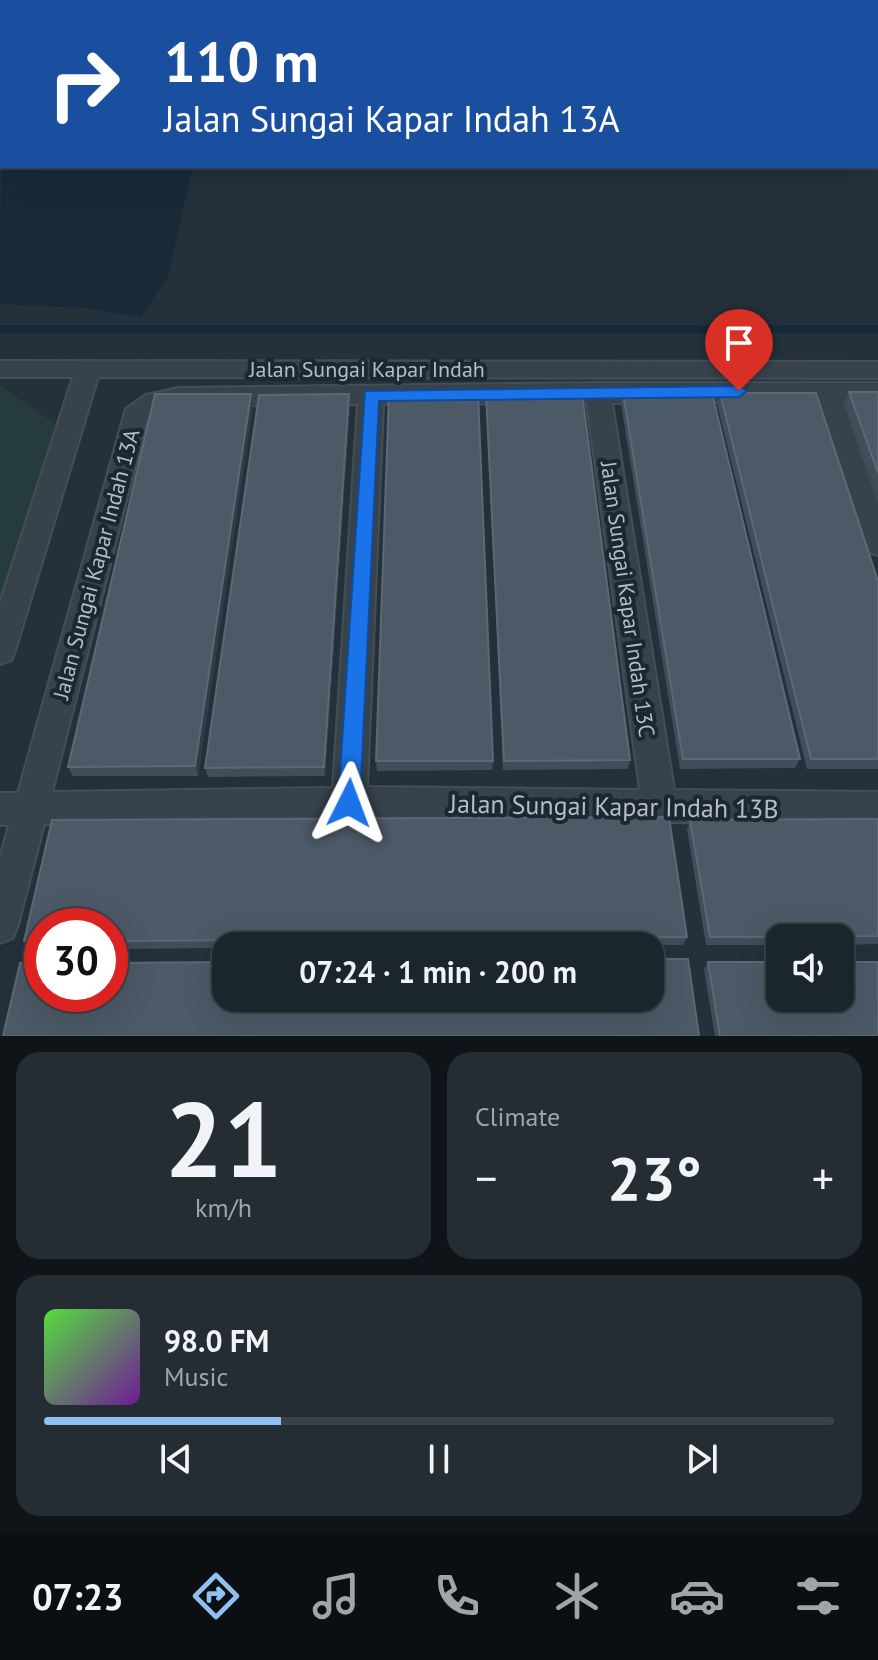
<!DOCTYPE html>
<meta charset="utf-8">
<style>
:root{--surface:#1b252c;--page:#242d34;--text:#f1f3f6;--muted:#a0a5a9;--line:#394248;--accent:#8ec0f2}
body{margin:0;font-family:"PT Sans",sans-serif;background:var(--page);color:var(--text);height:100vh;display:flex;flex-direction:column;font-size:30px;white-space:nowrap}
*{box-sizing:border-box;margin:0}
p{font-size:26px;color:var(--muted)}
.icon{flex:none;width:44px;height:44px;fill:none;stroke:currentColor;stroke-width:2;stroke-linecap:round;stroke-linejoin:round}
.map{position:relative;height:1036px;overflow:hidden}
.drawer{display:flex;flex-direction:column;gap:16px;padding:16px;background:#0f1418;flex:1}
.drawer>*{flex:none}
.banner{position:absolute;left:0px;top:0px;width:878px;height:168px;box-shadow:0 8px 32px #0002,0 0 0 2px var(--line);background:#1a4fa0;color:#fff;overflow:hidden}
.buttons{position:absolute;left:766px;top:924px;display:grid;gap:16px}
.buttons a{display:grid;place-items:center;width:88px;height:88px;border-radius:16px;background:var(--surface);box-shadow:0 8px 32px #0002,0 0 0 2px var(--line);font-size:40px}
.speed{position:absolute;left:24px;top:908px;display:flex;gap:16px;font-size:40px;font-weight:700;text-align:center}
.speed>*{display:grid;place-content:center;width:104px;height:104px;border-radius:50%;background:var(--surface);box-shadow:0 8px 32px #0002,0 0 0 2px var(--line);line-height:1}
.speed .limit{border:12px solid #d22;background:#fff;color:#111}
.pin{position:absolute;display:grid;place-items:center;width:68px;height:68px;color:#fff;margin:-82px -34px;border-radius:50% 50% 50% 0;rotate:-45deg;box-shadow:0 0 8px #0007}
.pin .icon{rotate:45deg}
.me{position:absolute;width:88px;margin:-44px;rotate:3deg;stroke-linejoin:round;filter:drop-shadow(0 0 6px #0008)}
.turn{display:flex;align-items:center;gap:28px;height:168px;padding:0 32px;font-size:36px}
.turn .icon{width:104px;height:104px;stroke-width:2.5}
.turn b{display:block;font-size:56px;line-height:68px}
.big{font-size:60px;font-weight:700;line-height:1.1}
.drawer .widget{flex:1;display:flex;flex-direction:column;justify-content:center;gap:12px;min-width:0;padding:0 28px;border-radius:24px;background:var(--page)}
.drawer .dial{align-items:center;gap:0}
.dial b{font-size:104px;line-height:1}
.song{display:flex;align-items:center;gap:24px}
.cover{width:96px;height:96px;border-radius:12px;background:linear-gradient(135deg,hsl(110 70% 55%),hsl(280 70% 35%))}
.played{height:8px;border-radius:4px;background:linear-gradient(90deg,var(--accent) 30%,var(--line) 30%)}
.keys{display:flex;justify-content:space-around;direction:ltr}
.heat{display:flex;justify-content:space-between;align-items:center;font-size:44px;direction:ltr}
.drawer .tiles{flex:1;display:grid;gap:16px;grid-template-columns:1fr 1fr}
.widget:last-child{grid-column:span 2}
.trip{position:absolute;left:212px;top:932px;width:452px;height:80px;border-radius:24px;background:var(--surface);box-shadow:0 8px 32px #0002,0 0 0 2px var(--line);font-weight:700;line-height:80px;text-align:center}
.dock{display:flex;height:128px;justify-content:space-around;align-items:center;background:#0b0f12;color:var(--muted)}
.dock .icon{width:56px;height:56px}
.dock .selected{color:var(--accent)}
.dock b{font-size:36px;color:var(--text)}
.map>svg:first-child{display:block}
</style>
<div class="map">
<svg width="878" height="1036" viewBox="0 0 878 1036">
<rect width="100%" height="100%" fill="#24313b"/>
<!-- green -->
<path fill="#263c3c" d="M 0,386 L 60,427 L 0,601 Z"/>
<!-- water -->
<path fill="#182938" d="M 2,19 L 2,166 L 193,166 L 168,276 L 141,317 L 85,308 L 0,304 Z"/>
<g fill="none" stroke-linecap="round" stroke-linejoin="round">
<!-- stream -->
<path stroke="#182938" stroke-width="8" d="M 0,329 L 878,329"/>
<defs>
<g id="street">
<path d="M 362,0 L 390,0 L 391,2 L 363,2 Z"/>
<path d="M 0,361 L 878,362 L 878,378 L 98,377 L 15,651 L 11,660 L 0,664 L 0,603 L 73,377 L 0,377 Z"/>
<path d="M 598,383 L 878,383 L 878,401 L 843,401 L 878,503 L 878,555 L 868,552 L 864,544 L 818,401 L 612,403 L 674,790 L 878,792 L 878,824 L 349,819 L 44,824 L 18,925 L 13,938 L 0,943 L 0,858 L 9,825 L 0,825 L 0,793 L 18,793 L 126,409 L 146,395 L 179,388 ZM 587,403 L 640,790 L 367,787 L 383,404 ZM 358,404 L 333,788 L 52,792 L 147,419 L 162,409 L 179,406 Z"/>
</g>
</defs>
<!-- street casing -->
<use href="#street" stroke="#444e57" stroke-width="4"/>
<!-- street -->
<use href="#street" fill="#38424b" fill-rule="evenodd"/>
</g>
<!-- wall -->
<g fill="#404d5a">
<path d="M 849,392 L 878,392 L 878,496 L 845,403 Z"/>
<path d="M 623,393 L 800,759 L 795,768 L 680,769 L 621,404 Z"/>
<path d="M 720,393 L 878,581 L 878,769 L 807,769 L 717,404 Z"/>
<path d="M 251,394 L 253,404 L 198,776 L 73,776 L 68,767 Z"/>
<path d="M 349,394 L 350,405 L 325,776 L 208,777 L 205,768 Z"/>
<path d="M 486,394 L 630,760 L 628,769 L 503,770 Z"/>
<path d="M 376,761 L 493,761 L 492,770 L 377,771 Z"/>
<path d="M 669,817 L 687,937 L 683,945 L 226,946 L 226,948 L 110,949 L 110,926 L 42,926 L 42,949 L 30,949 L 24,941 L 52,820 Z"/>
<path d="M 878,819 L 878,944 L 840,945 L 840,938 L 780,938 L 780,945 L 706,945 L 687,829 L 690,820 Z"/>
<path d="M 708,962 L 878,1036 L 715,1036 L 704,970 Z"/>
</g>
<!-- shaded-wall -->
<g fill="#2f3d49">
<path d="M 251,394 L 253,404 L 198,776 L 195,766 Z"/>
<path d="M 349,394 L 350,405 L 325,776 L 324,767 Z"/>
</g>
<!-- building -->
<g fill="#4c5966" stroke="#5c6975" stroke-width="2">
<path d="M 849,392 L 878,392 L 878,473 Z"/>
<path d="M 478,393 L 493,761 L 376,761 L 389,394 Z"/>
<path d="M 582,393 L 630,760 L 504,761 L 486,394 Z"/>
<path d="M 623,393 L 712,393 L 800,759 L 683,759 Z"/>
<path d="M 720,393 L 816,393 L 878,581 L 878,759 L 811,759 Z"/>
<path d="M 155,394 L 251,394 L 195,766 L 68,767 Z"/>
<path d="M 349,394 L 324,767 L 205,768 L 259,395 Z"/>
<path d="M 669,817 L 687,937 L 110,941 L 110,926 L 42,926 L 42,941 L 24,941 L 52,820 Z"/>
<path d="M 878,819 L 878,936 L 710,937 L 690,820 Z"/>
<path d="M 650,959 L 688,959 L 699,1036 L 3,1036 L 20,963 L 42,963 L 42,994 L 110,994 L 110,963 L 226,962 L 226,998 L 650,998 Z"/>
<path d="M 708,962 L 780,962 L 780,998 L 840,998 L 840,962 L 878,962 L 878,1036 L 720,1036 Z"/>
</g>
<!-- route -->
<path fill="#1a73e8" stroke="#114b97" stroke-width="2" d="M 739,386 L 747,391 L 739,397 L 379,401 L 360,803 L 357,810 L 349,813 L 341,810 L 338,803 L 365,391 Z"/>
<g text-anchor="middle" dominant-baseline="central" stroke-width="8" stroke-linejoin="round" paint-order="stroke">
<!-- street labels -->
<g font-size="22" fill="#b4bdc7" stroke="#1d2730">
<text x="367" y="369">Jalan Sungai Kapar Indah</text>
<text transform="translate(96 564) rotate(-75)">Jalan Sungai Kapar Indah 13A</text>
<text transform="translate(628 599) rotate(82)">Jalan Sungai Kapar Indah 13C</text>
</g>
<!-- near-street labels -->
<g font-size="26" fill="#b4bdc7" stroke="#1d2730">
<text transform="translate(614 806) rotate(1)">Jalan Sungai Kapar Indah 13B</text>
</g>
</g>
</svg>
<div class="buttons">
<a><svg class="icon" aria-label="sound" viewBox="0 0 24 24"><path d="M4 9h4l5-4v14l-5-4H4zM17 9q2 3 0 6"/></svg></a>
</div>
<div class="speed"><div class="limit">30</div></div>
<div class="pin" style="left:739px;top:391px;background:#d93025"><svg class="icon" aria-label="arrive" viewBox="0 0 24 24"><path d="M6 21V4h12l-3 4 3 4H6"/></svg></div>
<svg class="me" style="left:349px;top:803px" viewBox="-20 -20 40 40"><path d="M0-17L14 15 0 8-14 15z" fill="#1a73e8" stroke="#fff" stroke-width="4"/></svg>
<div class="trip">07:24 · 1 min · 200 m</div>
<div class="banner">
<div class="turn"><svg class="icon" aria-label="right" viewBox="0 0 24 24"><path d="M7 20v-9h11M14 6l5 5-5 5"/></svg><div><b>110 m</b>Jalan Sungai Kapar Indah 13A</div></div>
</div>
</div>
<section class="drawer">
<div class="tiles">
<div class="widget dial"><b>21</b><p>km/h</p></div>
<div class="widget"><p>Climate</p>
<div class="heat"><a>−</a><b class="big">23°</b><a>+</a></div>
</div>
<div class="widget">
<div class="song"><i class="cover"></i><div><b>98.0 FM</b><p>Music</p></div></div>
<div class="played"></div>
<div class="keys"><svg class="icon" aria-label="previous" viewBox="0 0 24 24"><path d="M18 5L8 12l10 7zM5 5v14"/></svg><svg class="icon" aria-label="pause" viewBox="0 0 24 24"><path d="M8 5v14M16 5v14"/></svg><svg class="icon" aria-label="next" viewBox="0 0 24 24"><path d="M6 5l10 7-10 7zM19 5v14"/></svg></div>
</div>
</div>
</section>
<nav class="dock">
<b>07:23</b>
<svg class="icon selected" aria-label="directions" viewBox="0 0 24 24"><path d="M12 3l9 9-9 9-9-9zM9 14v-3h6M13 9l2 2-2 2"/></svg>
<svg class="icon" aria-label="music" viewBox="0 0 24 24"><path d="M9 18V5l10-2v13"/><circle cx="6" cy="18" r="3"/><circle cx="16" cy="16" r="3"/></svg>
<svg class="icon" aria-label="phone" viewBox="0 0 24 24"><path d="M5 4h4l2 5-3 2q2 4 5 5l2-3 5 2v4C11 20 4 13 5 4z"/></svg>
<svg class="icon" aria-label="climate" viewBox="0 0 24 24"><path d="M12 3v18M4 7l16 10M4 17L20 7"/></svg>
<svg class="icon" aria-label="car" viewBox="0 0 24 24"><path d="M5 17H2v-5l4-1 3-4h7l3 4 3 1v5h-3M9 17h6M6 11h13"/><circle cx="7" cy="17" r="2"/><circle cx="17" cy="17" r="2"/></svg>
<svg class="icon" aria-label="filters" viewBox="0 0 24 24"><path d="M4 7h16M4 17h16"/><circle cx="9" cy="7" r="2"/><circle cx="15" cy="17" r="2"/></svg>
</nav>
